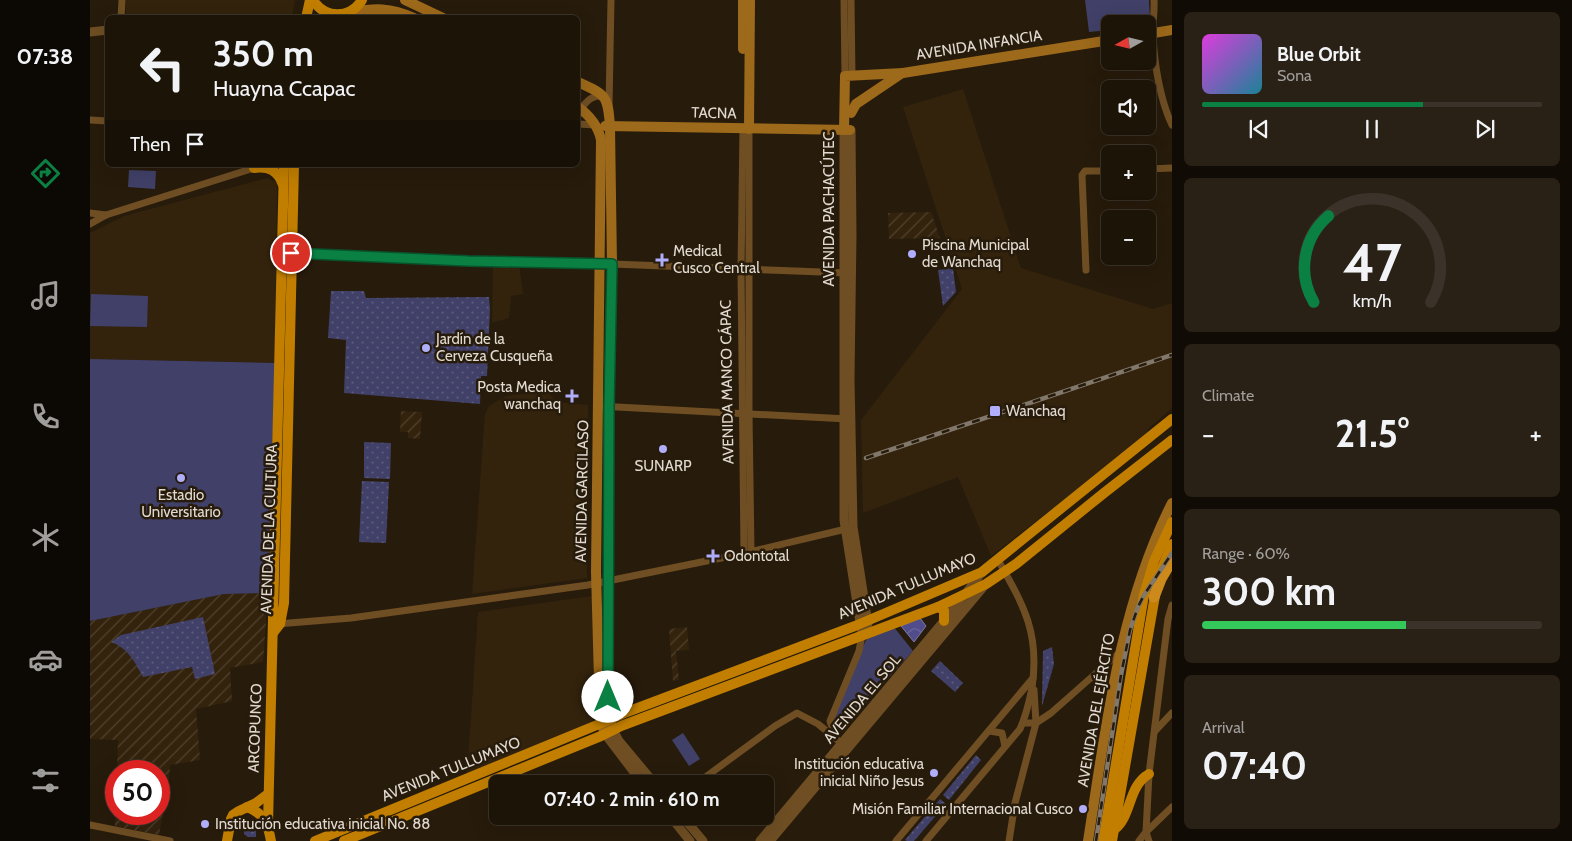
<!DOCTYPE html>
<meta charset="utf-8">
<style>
:root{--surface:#1d1408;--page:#2a2116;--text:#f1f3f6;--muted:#a09e9c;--line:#3b3329;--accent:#0b8043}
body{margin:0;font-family:Cabin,sans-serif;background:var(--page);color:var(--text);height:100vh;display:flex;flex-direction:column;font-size:19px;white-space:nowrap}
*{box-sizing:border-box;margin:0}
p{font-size:16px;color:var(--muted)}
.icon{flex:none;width:28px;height:28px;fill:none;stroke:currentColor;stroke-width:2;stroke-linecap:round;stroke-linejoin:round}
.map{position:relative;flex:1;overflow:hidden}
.sheet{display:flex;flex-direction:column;gap:12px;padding:12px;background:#100b04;width:400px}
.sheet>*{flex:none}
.hud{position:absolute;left:15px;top:15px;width:475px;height:152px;border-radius:8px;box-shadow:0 5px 20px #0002,0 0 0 1px var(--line);background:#1d1408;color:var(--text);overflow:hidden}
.needle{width:32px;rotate:262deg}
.controls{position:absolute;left:1011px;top:15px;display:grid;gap:10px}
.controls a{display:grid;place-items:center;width:55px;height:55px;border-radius:8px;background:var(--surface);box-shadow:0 5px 20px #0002,0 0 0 1px var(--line);font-size:25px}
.speed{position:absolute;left:15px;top:760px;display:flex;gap:10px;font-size:25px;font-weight:700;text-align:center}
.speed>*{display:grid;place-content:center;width:65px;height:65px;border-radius:50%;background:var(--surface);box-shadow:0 5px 20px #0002,0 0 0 1px var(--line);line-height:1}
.speed .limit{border:8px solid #d22;background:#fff;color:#111}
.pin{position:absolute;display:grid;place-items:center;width:42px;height:42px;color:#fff;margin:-21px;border:2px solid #fff;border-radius:50%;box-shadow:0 1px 5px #0007}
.me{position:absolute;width:55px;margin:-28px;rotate:0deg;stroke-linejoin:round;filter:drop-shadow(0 0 4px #0008)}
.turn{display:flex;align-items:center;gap:18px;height:105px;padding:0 25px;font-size:22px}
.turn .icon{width:65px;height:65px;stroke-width:2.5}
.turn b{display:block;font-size:35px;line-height:42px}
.then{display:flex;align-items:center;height:48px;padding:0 25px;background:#0003;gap:10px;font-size:19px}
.big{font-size:38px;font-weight:700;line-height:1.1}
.sheet .widget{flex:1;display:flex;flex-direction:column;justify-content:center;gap:8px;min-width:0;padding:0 18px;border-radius:8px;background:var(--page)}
.sheet .dial{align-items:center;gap:0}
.dial svg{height:130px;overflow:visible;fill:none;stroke:var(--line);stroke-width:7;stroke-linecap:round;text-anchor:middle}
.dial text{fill:var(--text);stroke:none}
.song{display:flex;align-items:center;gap:15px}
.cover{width:60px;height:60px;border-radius:8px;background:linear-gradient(135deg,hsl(300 70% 55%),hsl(190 70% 35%))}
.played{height:5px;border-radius:2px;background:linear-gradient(90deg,var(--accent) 65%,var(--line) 65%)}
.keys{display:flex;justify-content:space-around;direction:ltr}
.heat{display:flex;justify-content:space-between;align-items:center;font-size:28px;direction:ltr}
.charge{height:8px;border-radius:4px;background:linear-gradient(90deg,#34c759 60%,var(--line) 0)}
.trip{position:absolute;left:399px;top:775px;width:285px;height:50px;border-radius:8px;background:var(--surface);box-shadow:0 5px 20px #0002,0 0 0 1px var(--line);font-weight:700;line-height:50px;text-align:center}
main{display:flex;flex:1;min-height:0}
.tabs{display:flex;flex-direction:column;width:90px;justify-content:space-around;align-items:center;background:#0c0803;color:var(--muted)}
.tabs .icon{width:35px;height:35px}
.tabs .on{color:var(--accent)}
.tabs b{font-size:22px;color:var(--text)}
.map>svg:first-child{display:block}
</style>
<main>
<nav class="tabs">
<b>07:38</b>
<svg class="icon on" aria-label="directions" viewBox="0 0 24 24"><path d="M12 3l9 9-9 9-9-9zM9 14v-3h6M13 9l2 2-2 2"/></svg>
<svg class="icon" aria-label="music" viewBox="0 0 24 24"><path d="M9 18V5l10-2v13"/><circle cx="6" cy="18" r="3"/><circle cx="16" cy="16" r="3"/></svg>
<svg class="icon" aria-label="phone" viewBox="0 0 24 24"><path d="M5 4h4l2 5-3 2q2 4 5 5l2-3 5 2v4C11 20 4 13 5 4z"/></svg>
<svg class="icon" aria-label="climate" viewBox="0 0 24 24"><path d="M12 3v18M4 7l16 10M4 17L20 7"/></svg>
<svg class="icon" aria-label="car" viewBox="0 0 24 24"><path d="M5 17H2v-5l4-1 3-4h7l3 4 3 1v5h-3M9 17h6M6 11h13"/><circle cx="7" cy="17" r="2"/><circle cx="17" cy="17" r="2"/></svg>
<svg class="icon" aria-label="filters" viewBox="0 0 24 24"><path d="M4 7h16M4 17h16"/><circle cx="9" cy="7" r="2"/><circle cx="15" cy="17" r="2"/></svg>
</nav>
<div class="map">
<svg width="1082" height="841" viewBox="0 0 1082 841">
<defs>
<pattern id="industrial-furrows" width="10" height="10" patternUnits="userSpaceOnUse" patternTransform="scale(1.25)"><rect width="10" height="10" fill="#33230d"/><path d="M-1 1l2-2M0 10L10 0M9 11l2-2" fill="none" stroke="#50422f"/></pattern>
<pattern id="grass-dots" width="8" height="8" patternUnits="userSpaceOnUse" patternTransform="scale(1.25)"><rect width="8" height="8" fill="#414068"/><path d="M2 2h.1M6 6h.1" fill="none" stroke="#5c5b7d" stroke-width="1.8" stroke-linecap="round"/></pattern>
<pattern id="water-waves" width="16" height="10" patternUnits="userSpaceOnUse" patternTransform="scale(1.25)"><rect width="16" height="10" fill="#514d8d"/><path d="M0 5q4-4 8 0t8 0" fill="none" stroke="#6a669c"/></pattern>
</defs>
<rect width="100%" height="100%" fill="#271b0b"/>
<!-- built -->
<g fill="#33230d">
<path d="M 36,0 L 205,0 L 202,17 L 36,18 Z"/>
<path d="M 873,89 L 931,268 L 1063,309 L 1082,303 L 1082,408 L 1057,430 L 1058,435 L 901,556 L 868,477 L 773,513 L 771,420 L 872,289 L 813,107 Z"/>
<path d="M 177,178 L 187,183 L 185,363 L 0,359 L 0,233 L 34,216 Z"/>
<path d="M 403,262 L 429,263 L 433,294 L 421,296 L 419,318 L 402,323 Z"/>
<path d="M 458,391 L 465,402 L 498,405 L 497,578 L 382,594 L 395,414 L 399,406 L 416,396 Z"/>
<path d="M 502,596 L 504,715 L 502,723 L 377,775 L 388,612 Z"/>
</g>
<!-- industrial -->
<g fill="url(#industrial-furrows)">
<path d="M 841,212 L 850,238 L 799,239 L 798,213 Z"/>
<path d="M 311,411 L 332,412 L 330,439 L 318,438 L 318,432 L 310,432 Z"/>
<path d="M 178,593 L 173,662 L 140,668 L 142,701 L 106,709 L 110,760 L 80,765 L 79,780 L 69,835 L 25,826 L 26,780 L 26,814 L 69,814 L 69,771 L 27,771 L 28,740 L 0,739 L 0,621 L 134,594 Z"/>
<path d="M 597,627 L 599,650 L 586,651 L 589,680 L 583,681 L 579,629 Z"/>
</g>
<!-- grass -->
<g fill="url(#grass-dots)">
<path d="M 863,268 L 866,292 L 853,306 L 848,270 Z"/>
<path d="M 241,291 L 274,291 L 276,298 L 399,297 L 400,309 L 397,376 L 391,376 L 390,404 L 254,393 L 256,340 L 238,338 Z"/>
<path d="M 274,442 L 301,443 L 300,479 L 274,478 Z"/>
<path d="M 272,481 L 299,482 L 296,543 L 269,542 Z"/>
<path d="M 113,617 L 125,674 L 105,679 L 102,667 L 53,677 C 45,662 38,648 21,642 L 31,635 Z"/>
<path d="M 962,647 L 964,664 L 952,706 L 953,651 Z"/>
<path d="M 850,661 L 873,683 L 865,692 L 841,671 Z"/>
<path d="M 886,755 L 891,760 L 859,800 L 853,795 Z"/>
<path d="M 850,799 L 856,804 L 824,841 L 817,841 L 815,840 Z"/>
<path d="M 166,826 L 166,837 L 158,837 L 154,834 L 154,827 Z"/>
</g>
<!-- park -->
<g fill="#414068">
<path d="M 995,0 L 1059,0 L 1060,20 L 1057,24 L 1020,24 L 1020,30 L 999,32 Z"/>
<path d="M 39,170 L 66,171 L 65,189 L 38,187 Z"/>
<path d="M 1,294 L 58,296 L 57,327 L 0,326 Z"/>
<path d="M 0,359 L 185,363 L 178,593 L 134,594 L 0,621 Z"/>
<path d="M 803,626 L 823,651 L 776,703 L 746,733 L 742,723 L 767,659 L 778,636 Z"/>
<path d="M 593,733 L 610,759 L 599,766 L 582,740 Z"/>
</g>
<!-- water -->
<path fill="url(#water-waves)" stroke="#7c77a1" d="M 830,618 L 836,626 L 824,642 L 811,626 Z"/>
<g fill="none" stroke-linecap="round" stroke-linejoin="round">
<!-- minor -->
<g stroke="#6f4e23" stroke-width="7">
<path d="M 754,0 L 755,76"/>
<path d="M 761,0 L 762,76"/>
<path d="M 1064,0 C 1065,12 1062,23 1063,35 C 1064,62 1070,100 1082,125"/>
<path d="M 31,18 L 32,0"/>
<path d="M 519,106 L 521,0"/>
<path d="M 488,112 C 495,104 501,94 513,96"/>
<path d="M 0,120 L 18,121"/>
<path d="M 488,124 L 506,125"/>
<path d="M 653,129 L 651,270 L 654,553"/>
<path d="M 659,129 L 659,413 L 661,552"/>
<path d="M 1058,169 L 1082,168"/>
<path d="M 0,213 L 16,215"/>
<path d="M 0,224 L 16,215 L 167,167"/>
<path d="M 199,253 L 378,261 L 522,264 L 758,273"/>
<path d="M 996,270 L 992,175 L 995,171 L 1020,171"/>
<path d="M 508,406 L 758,419"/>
<path d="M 187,624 L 261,618 L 498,585 L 651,554 L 760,528"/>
<path d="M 933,723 L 946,723 L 961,713 L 1029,653"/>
<path d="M 899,731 L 912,733 L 915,746"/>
<path d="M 1065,731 L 1082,713"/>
<path d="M 746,738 L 740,721 L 769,651 L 772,635"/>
<path d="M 606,784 L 685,726 L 707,713 L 728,724 L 755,746"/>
<path d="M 0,825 L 80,841"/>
<path d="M 806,841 L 943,678"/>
<path d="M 836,841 L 930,729 C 936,716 939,703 942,688 C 950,633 934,606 908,560"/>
<path d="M 919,841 L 925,803 L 946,723 L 944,690"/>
<path d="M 1049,841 L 1056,832 L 1059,774 L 1078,619 L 1082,605"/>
<path d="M 1059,841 L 1056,832 L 1082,807"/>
</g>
<!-- tertiary -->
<g stroke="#6f4e23" stroke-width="9">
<path d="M 0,32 L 18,30"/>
<path d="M 754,130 L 754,520 L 771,629"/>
<path d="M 761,130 L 762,235 L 760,379 L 763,527 L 778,624 L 772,635"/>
<path d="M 523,730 L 529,741 L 565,784"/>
<path d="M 515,734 L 553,784"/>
<path d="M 580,816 L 600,841"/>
<path d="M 592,816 L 613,841"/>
<path d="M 670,841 L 864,609 L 892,572"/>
<path d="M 680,841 L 895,585"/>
</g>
<!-- secondary -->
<g stroke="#9d691a" stroke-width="10">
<path d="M 315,0 L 353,18"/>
<path d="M 653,0 L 653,49"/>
<path d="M 260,12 C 285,8 300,7 324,18"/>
<path d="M 1058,34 L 1082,30"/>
<path d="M 488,82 C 516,95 518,95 520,127 L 522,264 L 519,407 L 518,697 L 519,715 L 523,730"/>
<path d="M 488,107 C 499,115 508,125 511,140 L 506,572 L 510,718 L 514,731"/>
<path d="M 761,113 L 766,104 L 812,73"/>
<path d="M 515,126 L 760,130"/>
<path d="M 659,129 L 660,0"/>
<path d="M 754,130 L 755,76 L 813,73 L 1020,40"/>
<path d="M 998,841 C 1016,727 1029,607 1082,503"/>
</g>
<!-- primary -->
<g stroke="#c17e00" stroke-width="10">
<path d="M 223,0 C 235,19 260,19 272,0"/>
<path d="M 216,18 L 220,0"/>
<path d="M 164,168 C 178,166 188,170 193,185"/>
<path d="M 1070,573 L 1082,544"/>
<path d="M 848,607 L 854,610 L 854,621"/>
<path d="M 183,633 L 190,624 L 194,603 L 204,165"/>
<path d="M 157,807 C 174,813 178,824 181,841"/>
<path d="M 178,824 L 194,165"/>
<path d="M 1025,829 C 1042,815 1038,786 1059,774"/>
<path d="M 137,841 L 141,819 L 143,815 L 149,811 L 166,803 L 178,794"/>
<path d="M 225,841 L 507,725 L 537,712 L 765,626 L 892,572 L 1082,419"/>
<path d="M 254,841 L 511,736 L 531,726 L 848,607 L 896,584 L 926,564 L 1014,493 L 1082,440"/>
<path d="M 1013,841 L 1054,595 L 1064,561 L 1082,522"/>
<path d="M 1022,841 L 1066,590"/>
</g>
<!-- trunk -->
<path stroke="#cc8a1d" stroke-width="11" d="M 1064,597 L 1071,579 L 1082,560"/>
<defs>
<g id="rail">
<path d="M 776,458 L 1082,355"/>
<path d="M 1006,841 L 1031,675 L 1040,630 L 1048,607 L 1054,595 L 1082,553"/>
</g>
</defs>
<!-- rail casing -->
<use href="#rail" stroke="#81776a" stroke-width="4.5"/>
<!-- rail -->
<use href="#rail" stroke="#271b0b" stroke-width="2.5" stroke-dasharray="8" stroke-linecap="butt"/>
</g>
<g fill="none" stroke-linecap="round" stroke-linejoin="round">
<defs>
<path id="route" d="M 201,253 L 378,261 L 522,264 L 519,407 L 518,697"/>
</defs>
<!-- route casing -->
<use href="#route" stroke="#07532c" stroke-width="12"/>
<!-- route -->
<use href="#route" stroke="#0b8043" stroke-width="9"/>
</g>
<!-- markers -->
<g fill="#b0aefa" stroke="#271b0b" stroke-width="2">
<circle cx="822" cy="254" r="5"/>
<path d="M569.5 252.5h5v5h5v5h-5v5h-5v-5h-5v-5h5z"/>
<circle cx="336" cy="348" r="5"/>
<path d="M479.5 388.5h5v5h5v5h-5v5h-5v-5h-5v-5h5z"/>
<rect x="899" y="405" width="12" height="12" rx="2.5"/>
<circle cx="573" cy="449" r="5"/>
<circle cx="91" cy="478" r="5"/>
<path d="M620.5 548.5h5v5h5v5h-5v5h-5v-5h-5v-5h5z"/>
<circle cx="844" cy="773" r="5"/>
<circle cx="993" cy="809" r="5"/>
<circle cx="115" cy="824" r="5"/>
</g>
<g text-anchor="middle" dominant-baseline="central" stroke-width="5" stroke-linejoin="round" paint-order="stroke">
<!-- street labels -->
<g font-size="15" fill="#e2dad0" stroke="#271b0b">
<text transform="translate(889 45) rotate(-9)">AVENIDA INFANCIA</text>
<text transform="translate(624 113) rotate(1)">TACNA</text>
<text transform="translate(739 209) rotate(-90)">AVENIDA PACHACÚTEC</text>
<text transform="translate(637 382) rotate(-91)">AVENIDA MANCO CÁPAC</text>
<text transform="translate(492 491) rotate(-89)">AVENIDA GARCILASO</text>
<text transform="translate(179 529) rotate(-88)">AVENIDA DE LA CULTURA</text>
<text transform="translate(817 586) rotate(-23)">AVENIDA TULLUMAYO</text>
<text transform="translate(772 699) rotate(-50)">AVENIDA EL SOL</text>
<text transform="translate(1006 710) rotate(-80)">AVENIDA DEL EJÉRCITO</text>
<text transform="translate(165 728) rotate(-88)">ARCOPUNCO</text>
<text transform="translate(361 769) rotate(-22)">AVENIDA TULLUMAYO</text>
</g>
<!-- poi labels -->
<g font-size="15" fill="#e2dad0" stroke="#271b0b" text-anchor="start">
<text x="832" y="245">Piscina Municipal<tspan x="832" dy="17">de Wanchaq</tspan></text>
<text x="583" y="251">Medical<tspan x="583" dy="17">Cusco Central</tspan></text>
<text x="346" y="339">Jardín de la<tspan x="346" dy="17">Cerveza Cusqueña</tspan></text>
<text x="471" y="387" text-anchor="end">Posta Medica<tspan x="471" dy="17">wanchaq</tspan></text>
<text x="916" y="411">Wanchaq</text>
<text x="573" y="466" text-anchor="middle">SUNARP</text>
<text x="91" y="495" text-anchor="middle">Estadio<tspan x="91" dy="17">Universitario</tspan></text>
<text x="634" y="556">Odontotal</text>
<text x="834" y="764" text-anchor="end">Institución educativa<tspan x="834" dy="17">inicial Niño Jesus</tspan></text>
<text x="983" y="809" text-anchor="end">Misión Familiar Internacional Cusco</text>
<text x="125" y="824">Institución educativa inicial No. 88</text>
</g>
</g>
</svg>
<div class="controls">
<a><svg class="needle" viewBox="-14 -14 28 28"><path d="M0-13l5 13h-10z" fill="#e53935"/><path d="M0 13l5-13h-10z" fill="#a09e9c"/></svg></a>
<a><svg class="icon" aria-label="sound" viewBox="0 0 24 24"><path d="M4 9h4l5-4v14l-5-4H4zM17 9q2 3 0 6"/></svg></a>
<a>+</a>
<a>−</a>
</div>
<div class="speed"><div class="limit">50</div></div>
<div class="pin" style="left:201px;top:253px;background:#d93025"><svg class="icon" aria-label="arrive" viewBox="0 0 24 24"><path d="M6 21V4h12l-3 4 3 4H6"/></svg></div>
<svg class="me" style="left:518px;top:697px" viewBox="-20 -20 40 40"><circle r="19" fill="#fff"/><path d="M0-13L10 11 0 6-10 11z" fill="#0b8043"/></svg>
<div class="trip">07:40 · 2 min · 610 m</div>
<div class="hud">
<div class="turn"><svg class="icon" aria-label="left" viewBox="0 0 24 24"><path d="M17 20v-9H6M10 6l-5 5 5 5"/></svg><div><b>350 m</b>Huayna Ccapac</div></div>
<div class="then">Then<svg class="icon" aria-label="arrive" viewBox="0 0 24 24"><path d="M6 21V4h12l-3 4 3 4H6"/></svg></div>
</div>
</div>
<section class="sheet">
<div class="widget">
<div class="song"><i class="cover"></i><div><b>Blue Orbit</b><p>Sona</p></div></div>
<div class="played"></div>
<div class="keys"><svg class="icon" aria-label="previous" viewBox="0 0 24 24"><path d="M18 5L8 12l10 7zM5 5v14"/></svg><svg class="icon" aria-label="pause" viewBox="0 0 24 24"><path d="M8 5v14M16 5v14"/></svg><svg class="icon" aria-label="next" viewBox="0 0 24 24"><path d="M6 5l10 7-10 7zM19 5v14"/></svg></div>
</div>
<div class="widget dial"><svg viewBox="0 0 100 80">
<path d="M14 69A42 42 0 1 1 86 69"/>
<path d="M14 69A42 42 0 0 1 23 16" stroke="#0b8043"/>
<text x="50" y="56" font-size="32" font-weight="700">47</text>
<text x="50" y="72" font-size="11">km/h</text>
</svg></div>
<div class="widget"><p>Climate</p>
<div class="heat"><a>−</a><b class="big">21.5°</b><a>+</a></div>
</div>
<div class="widget"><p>Range · 60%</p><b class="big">300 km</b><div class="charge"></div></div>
<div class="widget"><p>Arrival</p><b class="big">07:40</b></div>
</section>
</main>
